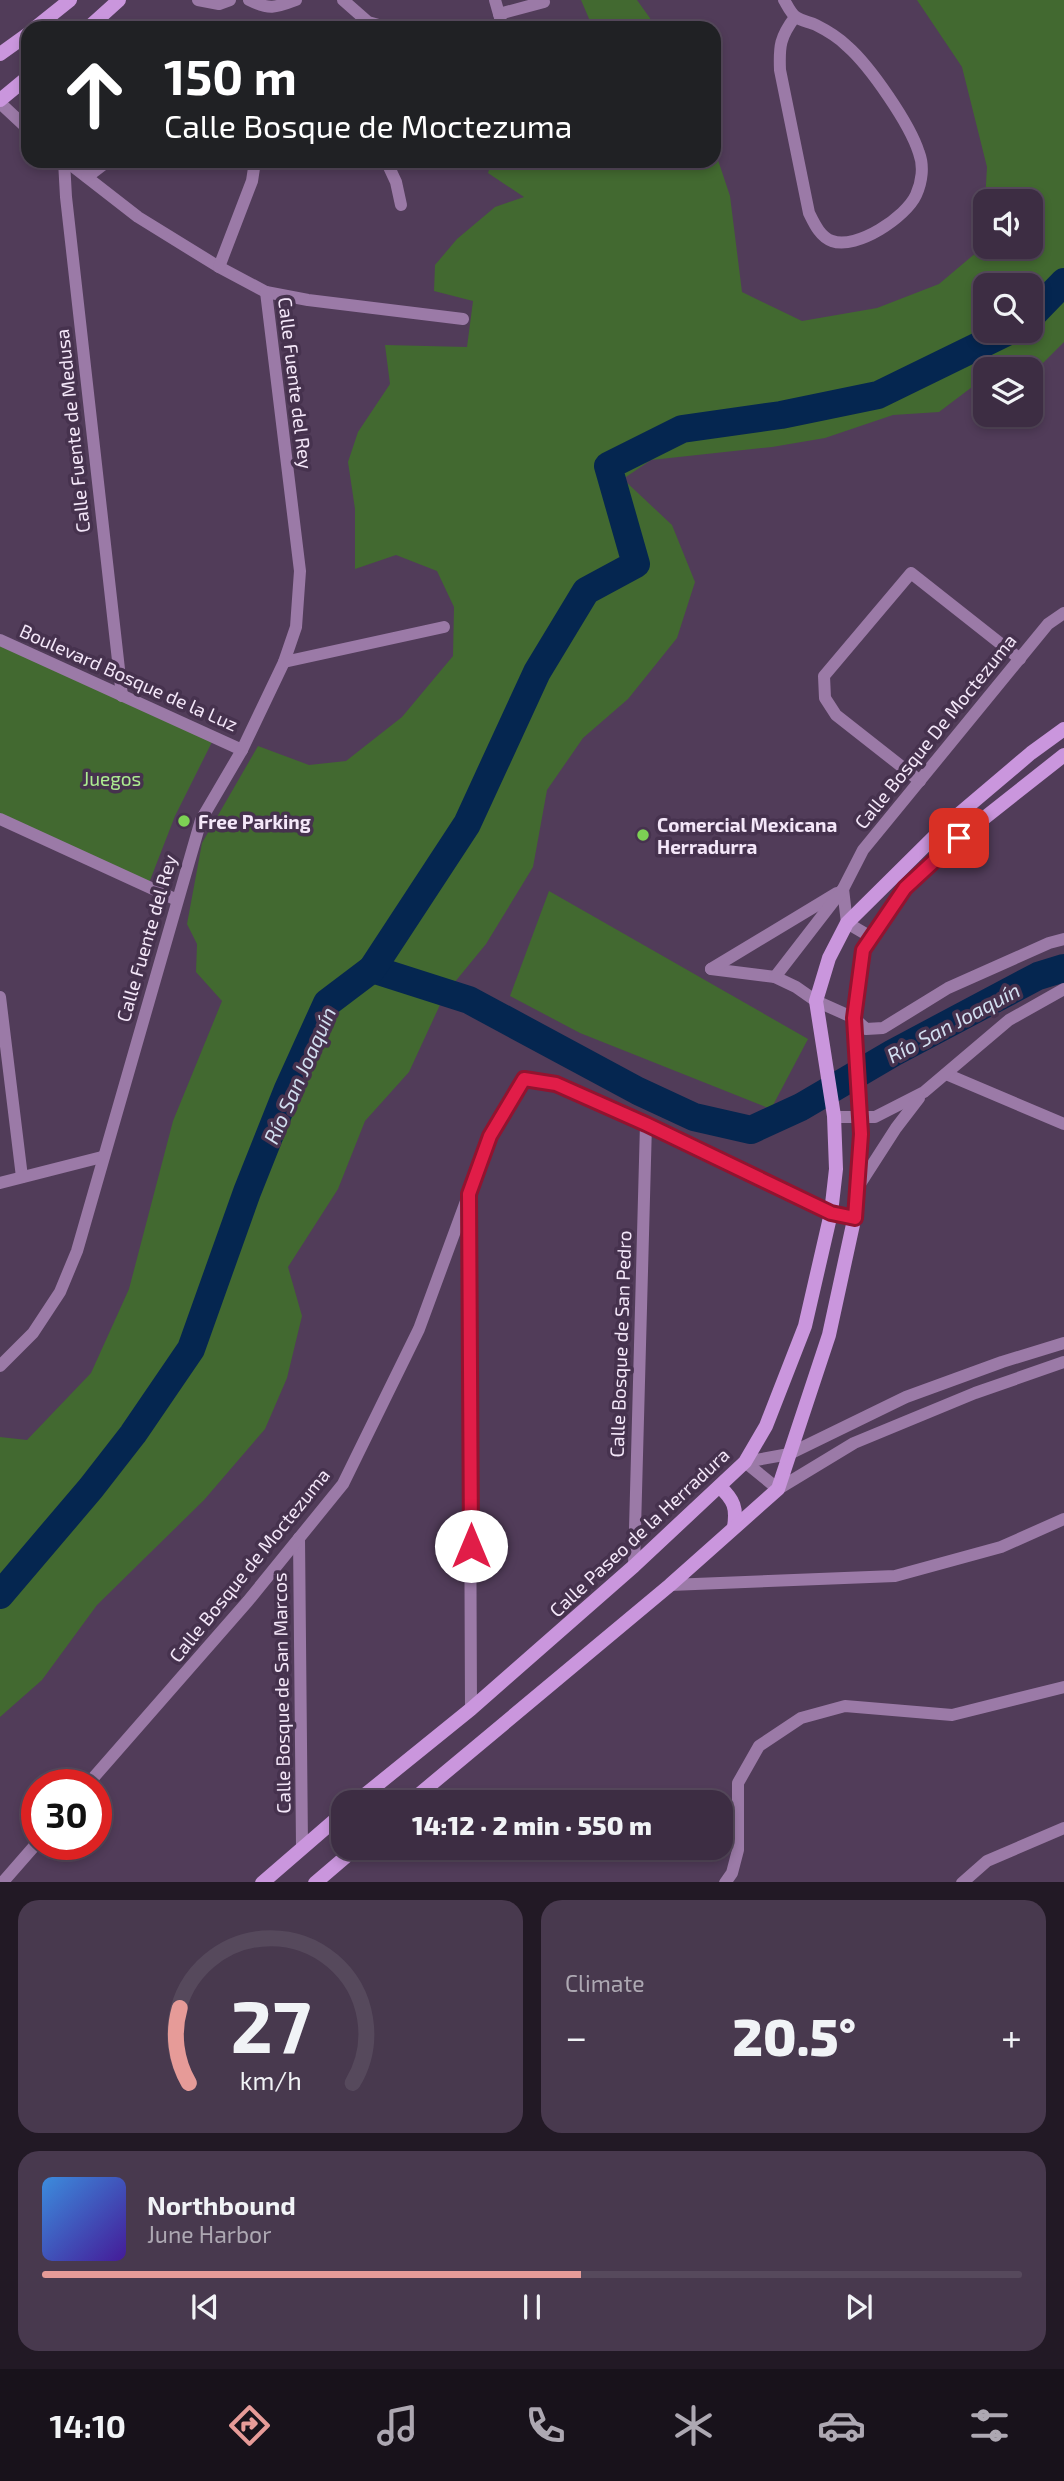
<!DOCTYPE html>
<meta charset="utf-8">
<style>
:root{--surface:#3d2d43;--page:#48394e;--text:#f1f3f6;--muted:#ada8b2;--line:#56495c;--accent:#e69b98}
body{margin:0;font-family:"Exo 2",sans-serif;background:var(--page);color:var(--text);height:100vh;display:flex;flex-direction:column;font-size:26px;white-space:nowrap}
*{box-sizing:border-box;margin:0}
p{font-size:23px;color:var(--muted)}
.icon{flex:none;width:38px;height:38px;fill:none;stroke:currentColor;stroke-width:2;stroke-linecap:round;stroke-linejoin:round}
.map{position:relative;height:1882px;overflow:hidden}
.drawer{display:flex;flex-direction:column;gap:18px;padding:18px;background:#221925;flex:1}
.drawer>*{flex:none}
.banner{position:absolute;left:21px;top:21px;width:700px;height:147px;border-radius:21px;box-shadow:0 4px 10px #0003,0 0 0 2px var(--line);background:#202124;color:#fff;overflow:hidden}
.controls{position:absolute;left:973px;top:189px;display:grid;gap:14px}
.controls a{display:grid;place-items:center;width:70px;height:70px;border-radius:14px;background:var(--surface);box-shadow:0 4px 10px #0003,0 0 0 2px var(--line);font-size:35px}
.speed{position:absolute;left:21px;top:1769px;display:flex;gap:14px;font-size:35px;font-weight:700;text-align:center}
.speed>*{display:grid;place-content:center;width:91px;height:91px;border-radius:50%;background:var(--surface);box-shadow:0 4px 10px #0003,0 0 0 2px var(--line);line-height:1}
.speed .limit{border:10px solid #d22;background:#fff;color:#111}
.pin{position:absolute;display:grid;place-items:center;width:60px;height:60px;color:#fff;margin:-30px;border-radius:14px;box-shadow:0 4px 10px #0006}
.me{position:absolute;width:77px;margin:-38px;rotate:0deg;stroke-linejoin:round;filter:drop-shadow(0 0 5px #0008)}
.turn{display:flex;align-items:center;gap:24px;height:147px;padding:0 28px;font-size:32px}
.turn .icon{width:91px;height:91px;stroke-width:2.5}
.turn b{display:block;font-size:49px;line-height:60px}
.big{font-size:52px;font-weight:800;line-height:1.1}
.drawer .card{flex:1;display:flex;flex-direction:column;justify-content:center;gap:10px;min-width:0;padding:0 24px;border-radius:21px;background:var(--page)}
.drawer .dial{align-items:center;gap:0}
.dial svg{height:182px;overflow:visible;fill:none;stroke:var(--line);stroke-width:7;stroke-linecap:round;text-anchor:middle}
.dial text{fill:var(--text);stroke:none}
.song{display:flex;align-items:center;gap:21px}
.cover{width:84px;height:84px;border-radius:10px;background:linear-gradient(135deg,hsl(210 70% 55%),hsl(260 70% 35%))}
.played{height:7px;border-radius:4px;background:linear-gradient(90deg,var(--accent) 55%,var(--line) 55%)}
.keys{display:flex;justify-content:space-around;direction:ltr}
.heat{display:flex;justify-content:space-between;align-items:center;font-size:38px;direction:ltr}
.drawer .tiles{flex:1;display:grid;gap:18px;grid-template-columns:1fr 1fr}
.card:last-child{grid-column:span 2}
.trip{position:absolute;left:331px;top:1790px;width:402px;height:70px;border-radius:21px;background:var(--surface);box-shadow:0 4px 10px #0003,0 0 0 2px var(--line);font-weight:800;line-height:70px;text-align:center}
.tabs{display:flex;height:112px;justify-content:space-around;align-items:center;background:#18121b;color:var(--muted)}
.tabs .icon{width:49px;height:49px}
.tabs .on{color:var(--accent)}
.tabs b{font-size:32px;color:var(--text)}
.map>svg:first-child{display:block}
</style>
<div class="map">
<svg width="1064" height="1883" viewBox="0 0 1064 1883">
<rect width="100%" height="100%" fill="#513c59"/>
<!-- green -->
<g fill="#426930" fill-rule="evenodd">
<path d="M 581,0 L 637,0 L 657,28 L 593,28 Z"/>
<path d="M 917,0 L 1064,0 L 1064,342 L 1043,363 L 1021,369 L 985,369 L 985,380 L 980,381 L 939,412 L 893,415 L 825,438 L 772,447 L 651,460 L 623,479 L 672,525 L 695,582 L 677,638 L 628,699 L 583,738 L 547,790 L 533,867 L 486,944 L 445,994 L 409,1072 L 365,1121 L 338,1189 L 288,1267 L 302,1316 L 287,1378 L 265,1429 L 204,1500 L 97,1605 L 42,1680 L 0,1717 L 0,1437 L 27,1440 L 91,1373 L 129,1289 L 173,1121 L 222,1001 L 196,972 L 197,944 L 187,924 L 202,843 L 258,746 L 309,765 L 346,761 L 402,717 L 453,656 L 454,607 L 437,571 L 396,555 L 355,569 L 355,509 L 348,462 L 358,432 L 390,384 L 385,345 L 467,347 L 473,301 L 434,291 L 435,265 L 457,239 L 495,207 L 524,197 L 488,173 L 492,161 L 714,161 L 714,148 L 730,196 L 742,292 L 802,321 L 877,308 L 939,284 L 984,246 L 985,206 L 985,247 L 1031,247 L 1031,201 L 985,201 L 987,167 L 962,67 ZM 985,285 L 1031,285 L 1031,331 L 985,331 Z"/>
<path d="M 0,642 L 213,740 L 175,816 L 149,883 L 0,815 Z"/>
<path d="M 549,891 L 808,1039 L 771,1109 L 580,1033 L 510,996 Z"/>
</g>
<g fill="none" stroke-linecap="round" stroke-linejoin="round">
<!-- river -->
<g stroke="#052650" stroke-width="28">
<path d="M 1031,316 L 1064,282"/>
<path d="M 372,969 L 469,1000 L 638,1091 L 694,1117 L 751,1130 L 801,1107 L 893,1053 L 1038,976 L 1064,968"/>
<path d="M 0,1595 L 91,1488 L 133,1434 L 191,1349 L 247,1192 L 288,1089 L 327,1003 L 372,969 L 467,824 L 537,672 L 586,591 L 636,564 L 608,466 L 682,429 L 781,415 L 878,395 L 1009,331"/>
</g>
<!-- minor -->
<g stroke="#9b7aa7" stroke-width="12">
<path d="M 198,0 L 219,4 L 230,0"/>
<path d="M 249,0 C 269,10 275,8 296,0"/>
<path d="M 343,0 L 368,22 L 382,26 L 405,28"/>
<path d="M 495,0 L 503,28"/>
<path d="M 784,0 C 787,5 791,14 796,17 C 801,21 810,22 816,25 C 826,30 839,38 847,46 C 870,66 910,124 919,153 C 924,166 922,182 916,195 C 906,217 857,250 832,241 C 820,237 814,223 809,213 L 780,70 C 779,46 780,37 795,17"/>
<path d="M 499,14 L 544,2"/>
<path d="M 0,103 L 28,129"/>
<path d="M 64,161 L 66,197 L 122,696"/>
<path d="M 66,161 L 138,217 L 219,267 L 266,292 L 308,300 L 463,319"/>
<path d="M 389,167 L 396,182 L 401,205"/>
<path d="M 87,177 L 108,161"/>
<path d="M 219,267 L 252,181 L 254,168 L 252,161"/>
<path d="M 0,640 L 242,750"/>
<path d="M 284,662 L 444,627"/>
<path d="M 920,781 L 836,715 L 825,698 L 824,676 L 911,573 L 1020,659"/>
<path d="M 0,819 L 177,900"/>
<path d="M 843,889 L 847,923 L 871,937"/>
<path d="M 711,969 L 775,977 L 796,987 L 816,1001 L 854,1018 L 866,1029 L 883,1028 L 948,988 L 1049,943 L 1064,939"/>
<path d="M 711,969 L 837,893"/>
<path d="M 775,977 L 843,889 L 863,850 L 1048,624 L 1064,613"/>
<path d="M 0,997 L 22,1177"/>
<path d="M 946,1074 L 1064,1124"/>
<path d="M 834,1117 L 875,1117 L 924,1092 L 1009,1020 L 1064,989"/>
<path d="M 0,1183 L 102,1157"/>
<path d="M 858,1187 L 896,1128 L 919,1098"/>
<path d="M 469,1201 L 471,1709"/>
<path d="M 0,1366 L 33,1333 L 60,1292 L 77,1251 L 201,820 L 242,750 L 284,662 L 296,627 L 300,571 L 266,292"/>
<path d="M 745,1462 L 778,1489 L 854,1443 L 975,1393 L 1064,1362"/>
<path d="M 745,1462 L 789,1454 L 906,1397 L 1002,1362 L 1064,1343"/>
<path d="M 299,1538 L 302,1846"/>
<path d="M 634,1566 L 646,1124"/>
<path d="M 670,1585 L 895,1576 L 1001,1547 L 1064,1519"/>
<path d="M 87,1785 L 248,1601 L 343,1484 L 419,1329 L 490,1136 L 524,1079 L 556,1084 L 646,1124 L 831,1213 L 855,1218"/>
<path d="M 2,1883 L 37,1843"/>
<path d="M 725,1883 L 732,1873 L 738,1850 L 738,1783 L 759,1746 L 801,1718 L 845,1706 L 952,1715 L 1064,1687"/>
<path d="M 962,1883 L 987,1861 L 1064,1828"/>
</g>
<!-- secondary -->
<g stroke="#ca96dd" stroke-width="14">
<path d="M 35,28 L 70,0"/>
<path d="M 88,28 L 119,0"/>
<path d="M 0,54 L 28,34"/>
<path d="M 0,100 L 28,77"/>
<path d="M 720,1487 C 734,1500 737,1508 734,1527"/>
<path d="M 356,1802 L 471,1709 L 634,1566 L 745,1462 L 766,1426 L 805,1326 L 831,1213 L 836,1169 L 834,1116 L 816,1001 L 829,958 L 847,923 L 946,825 L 1031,753 L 1064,729"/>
<path d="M 410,1802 L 670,1585 L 778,1489 L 829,1335 L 857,1206 L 861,1134 L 854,1018 L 864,950 L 905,888 L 959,838 L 1064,755"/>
<path d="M 262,1883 L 343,1813"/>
<path d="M 315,1883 L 356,1848"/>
</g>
</g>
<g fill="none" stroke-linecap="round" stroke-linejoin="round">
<defs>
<path id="route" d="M 471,1546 L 469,1194 L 490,1136 L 524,1079 L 556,1084 L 646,1124 L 831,1213 L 855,1218 L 861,1134 L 854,1018 L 863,950 L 905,888 L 959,838"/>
</defs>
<!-- route casing -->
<use href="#route" stroke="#92132f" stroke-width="18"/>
<!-- route -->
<use href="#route" stroke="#e11d48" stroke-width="12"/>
</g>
<!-- markers -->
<g fill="#7dd154" stroke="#46324e" stroke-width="2.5">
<circle cx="184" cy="821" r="7"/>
<circle cx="643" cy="835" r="7"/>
</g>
<g text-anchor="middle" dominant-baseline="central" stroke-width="7" stroke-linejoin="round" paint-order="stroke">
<!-- street labels -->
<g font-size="19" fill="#f4e7f9" stroke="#46324e">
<text transform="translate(296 383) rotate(83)">Calle Fuente del Rey</text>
<text transform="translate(72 431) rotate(-96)">Calle Fuente de Medusa</text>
<text transform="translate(129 677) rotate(24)">Boulevard Bosque de la Luz</text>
<text transform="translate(935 731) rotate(-51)">Calle Bosque De Moctezuma</text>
<text transform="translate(146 938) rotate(-74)">Calle Fuente del Rey</text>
<text transform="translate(620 1344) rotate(-88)">Calle Bosque de San Pedro</text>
<text transform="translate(639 1532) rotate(-43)">Calle Paseo de la Herradura</text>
<text transform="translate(249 1565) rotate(-51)">Calle Bosque de Moctezuma</text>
<text transform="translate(281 1693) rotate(-91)">Calle Bosque de San Marcos</text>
</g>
<!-- park labels -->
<g font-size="19" fill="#aded91" stroke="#46324e">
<text x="112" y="778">Juegos</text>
</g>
<!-- poi labels -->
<g font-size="19" font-weight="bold" fill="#f4e7f9" stroke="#46324e" text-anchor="start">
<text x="198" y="821">Free Parking</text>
<text x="657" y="824">Comercial Mexicana<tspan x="657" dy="22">Herradurra</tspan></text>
</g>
<!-- water labels -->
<g font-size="21" font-style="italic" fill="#d2dff0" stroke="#46324e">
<text transform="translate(953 1022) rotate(-28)">Río San Joaquín</text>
<text transform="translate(299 1075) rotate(-66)">Río San Joaquín</text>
</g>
</g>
</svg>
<div class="controls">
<a><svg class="icon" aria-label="sound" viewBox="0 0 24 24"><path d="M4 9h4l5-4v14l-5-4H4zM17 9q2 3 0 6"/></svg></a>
<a><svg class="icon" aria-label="search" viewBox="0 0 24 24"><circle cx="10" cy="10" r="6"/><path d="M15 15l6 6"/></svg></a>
<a><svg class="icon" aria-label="layers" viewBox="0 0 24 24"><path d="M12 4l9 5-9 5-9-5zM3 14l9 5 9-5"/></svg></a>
</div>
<div class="speed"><div class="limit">30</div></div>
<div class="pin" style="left:959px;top:838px;background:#d93025"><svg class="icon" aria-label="arrive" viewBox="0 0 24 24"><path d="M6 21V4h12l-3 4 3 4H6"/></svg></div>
<svg class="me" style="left:471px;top:1546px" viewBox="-20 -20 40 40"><circle r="19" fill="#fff"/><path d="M0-13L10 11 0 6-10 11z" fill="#e11d48"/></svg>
<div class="trip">14:12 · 2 min · 550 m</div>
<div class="banner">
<div class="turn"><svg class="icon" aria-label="ahead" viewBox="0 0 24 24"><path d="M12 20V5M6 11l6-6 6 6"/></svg><div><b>150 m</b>Calle Bosque de Moctezuma</div></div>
</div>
</div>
<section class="drawer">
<div class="tiles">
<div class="card dial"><svg viewBox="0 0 100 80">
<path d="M14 69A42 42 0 1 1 86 69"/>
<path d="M14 69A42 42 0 0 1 10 36" stroke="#e69b98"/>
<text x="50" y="56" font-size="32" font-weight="700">27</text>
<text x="50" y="72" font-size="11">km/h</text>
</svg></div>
<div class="card"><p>Climate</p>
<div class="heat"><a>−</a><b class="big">20.5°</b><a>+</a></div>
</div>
<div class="card">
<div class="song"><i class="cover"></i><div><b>Northbound</b><p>June Harbor</p></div></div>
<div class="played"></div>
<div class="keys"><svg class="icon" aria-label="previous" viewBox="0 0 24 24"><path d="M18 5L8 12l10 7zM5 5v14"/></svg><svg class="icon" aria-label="pause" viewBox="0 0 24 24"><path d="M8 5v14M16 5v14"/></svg><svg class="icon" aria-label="next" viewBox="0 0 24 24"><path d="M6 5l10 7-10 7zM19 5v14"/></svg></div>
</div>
</div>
</section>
<nav class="tabs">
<b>14:10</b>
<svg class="icon on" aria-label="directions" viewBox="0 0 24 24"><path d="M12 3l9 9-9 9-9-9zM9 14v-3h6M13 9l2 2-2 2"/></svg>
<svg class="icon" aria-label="music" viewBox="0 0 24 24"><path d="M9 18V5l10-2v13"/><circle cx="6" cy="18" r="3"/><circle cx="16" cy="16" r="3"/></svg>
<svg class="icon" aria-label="phone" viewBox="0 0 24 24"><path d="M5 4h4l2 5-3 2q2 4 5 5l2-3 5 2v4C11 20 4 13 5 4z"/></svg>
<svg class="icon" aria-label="climate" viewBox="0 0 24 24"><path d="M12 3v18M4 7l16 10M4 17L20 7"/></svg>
<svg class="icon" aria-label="car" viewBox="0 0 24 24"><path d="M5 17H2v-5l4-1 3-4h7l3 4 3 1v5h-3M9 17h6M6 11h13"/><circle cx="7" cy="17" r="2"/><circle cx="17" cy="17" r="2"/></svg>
<svg class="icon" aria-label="filters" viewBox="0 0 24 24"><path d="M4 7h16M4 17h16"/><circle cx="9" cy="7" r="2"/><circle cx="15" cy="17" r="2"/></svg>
</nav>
